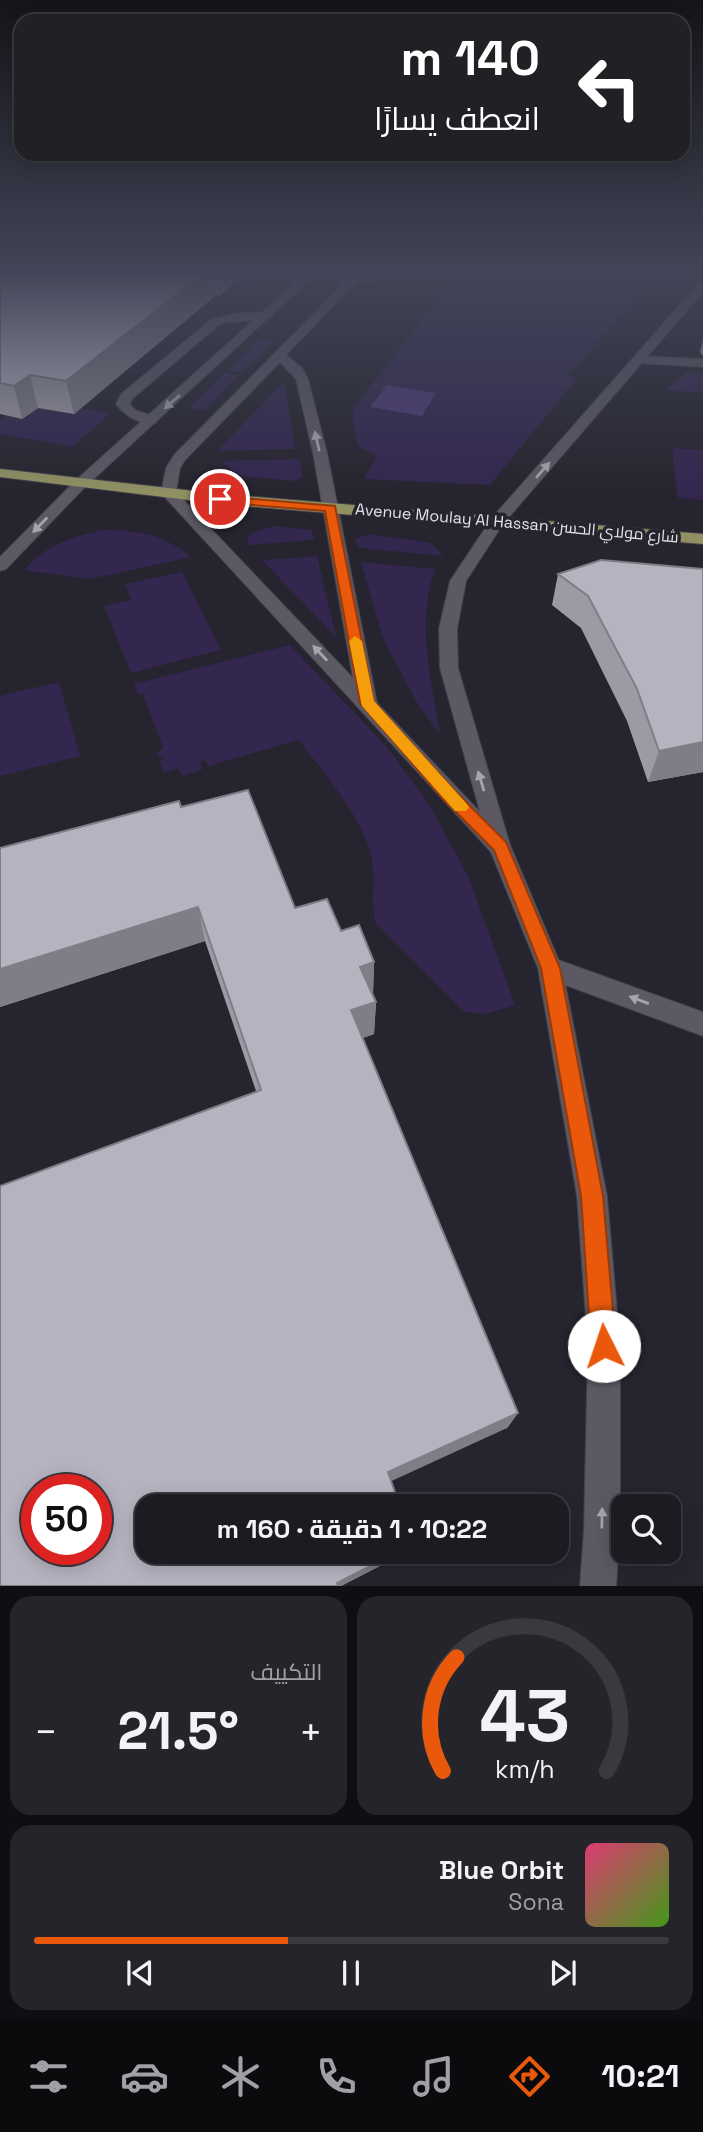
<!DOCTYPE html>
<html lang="ar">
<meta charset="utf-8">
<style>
:root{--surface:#1c1b22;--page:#25242a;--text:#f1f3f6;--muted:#a0a1a5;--line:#3a3940;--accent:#ea580c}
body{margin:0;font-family:"Space Grotesk",Cairo,sans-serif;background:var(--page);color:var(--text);direction:rtl;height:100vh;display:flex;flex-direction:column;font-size:26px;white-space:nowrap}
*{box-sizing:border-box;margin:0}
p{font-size:23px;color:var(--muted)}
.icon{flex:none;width:38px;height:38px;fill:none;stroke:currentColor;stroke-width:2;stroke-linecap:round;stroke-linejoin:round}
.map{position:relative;height:1586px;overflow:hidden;direction:ltr}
.sheet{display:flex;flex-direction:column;gap:10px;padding:10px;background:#0f0f13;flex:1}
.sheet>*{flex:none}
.top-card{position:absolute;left:14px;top:14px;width:676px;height:147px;border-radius:21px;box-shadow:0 4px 18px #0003,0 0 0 2px var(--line);direction:rtl;background:#202124;color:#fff;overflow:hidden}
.fabs{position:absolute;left:611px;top:1494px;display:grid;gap:14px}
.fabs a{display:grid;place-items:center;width:70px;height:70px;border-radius:14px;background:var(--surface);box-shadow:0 4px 18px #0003,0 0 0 2px var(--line);font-size:35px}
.speed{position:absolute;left:21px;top:1474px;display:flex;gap:14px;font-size:35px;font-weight:700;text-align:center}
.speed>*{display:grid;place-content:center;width:91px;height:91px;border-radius:50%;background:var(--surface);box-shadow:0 4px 18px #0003,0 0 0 2px var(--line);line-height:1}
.speed .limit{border:10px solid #d22;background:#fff;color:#111}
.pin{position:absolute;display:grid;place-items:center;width:60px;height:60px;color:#fff;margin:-30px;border:4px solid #fff;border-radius:50%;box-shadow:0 2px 7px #0007}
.me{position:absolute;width:77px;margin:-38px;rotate:356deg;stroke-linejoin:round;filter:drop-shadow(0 0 5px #0008)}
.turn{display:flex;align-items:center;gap:24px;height:147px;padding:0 35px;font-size:32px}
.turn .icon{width:91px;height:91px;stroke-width:2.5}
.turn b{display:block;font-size:49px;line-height:60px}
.big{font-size:52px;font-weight:700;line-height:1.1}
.sheet .widget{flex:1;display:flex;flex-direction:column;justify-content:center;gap:10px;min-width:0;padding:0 24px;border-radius:21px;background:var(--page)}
.sheet .dial{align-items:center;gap:0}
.dial svg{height:182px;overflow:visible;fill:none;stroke:var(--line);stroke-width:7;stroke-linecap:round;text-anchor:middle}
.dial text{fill:var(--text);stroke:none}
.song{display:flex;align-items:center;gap:21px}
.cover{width:84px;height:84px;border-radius:10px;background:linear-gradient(135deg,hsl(340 70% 55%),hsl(100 70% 35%))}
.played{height:7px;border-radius:4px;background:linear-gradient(90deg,var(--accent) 40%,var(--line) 40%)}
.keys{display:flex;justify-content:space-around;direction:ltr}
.heat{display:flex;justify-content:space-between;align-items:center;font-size:38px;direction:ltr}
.sheet .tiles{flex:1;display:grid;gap:10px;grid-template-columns:1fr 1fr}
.widget:last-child{grid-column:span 2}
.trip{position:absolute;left:135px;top:1494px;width:434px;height:70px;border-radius:21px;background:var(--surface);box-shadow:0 4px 18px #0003,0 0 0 2px var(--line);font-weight:700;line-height:70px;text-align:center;direction:rtl}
.menu{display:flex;height:112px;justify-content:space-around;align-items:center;background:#0b0b0e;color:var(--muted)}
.menu .icon{width:49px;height:49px}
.menu .current{color:var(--accent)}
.menu b{font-size:32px;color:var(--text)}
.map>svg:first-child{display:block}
</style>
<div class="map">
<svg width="703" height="1586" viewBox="0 0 703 1586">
<rect width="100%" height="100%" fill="#26242e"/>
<!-- green -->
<g fill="#33274f">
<path d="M 458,273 L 660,273 L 568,375 L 577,378 L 490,485 L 364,479 L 377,456 L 358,446 L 352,418 L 355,406 Z"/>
<path d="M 260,339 L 274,341 L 242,373 L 228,370 Z"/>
<path d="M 686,372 L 703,373 L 703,393 L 666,390 Z"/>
<path d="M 225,373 L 239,375 L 204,411 L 189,408 Z"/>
<path d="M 284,382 L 295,449 L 217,451 Z"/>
<path d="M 38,408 L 73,414 L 81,408 L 110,413 L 73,447 L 0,434 L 0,420 L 6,416 L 22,419 Z"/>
<path d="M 672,448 L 703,450 L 703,500 L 678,498 Z"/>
<path d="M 299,459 L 302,476 L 295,481 L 240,476 L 221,461 Z"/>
<path d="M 274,526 L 312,530 L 314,540 L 248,545 L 247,539 L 253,532 Z"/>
<path d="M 105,530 C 140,530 164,535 191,557 L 90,579 L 24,570 C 45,545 73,536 105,530 Z"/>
<path d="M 369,534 L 430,543 L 444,556 L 359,548 L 355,539 Z"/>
<path d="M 317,556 L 336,637 L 262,560 Z"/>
<path d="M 361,562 L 435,569 C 415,623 432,679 440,735 L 416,701 L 383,638 Z"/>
<path d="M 182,572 L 221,650 L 131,673 L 104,606 L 131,600 L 125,584 Z"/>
<path d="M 290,645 L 387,747 L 430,806 L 468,876 L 515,1005 L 485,1014 L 463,1011 L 376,923 C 370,902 376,880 372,859 C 364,818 323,773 299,740 L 208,766 L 205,760 L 200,762 L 202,770 L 182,776 L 178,769 L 164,773 L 160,761 L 164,759 L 156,753 L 163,748 L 143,694 L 138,695 L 134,684 Z"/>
<path d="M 59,682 L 80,756 L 0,776 L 0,696 Z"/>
</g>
<!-- water -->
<path fill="#4d3b76" d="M 387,385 L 436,393 L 422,416 L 370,407 Z"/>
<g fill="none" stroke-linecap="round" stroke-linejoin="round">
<defs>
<g id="lane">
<path d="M 403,273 C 391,281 363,285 350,277 L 355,274 Z"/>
<path d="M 238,313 L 267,313 L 273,316 C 263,322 234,320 220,324 L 132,399 L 130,404 L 135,410 L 156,417 L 156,423 C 140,425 126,417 116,404 L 121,394 L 212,319 Z"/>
</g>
<g id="street">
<path d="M 640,356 L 703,359 L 703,367 L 636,363 L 634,360 Z"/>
<path d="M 550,957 L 703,1012 L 703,1036 L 541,976 L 538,968 L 541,960 Z"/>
</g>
<g id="secondary">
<path d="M 306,273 L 317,273 L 85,487 L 6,569 L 0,571 L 0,557 L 75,481 Z"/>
<path d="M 354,273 L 365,273 L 286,355 L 302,368 L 308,379 L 327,453 L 377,703 L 480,812 L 440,668 L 439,629 L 450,581 L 492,518 L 699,283 L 703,282 L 703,292 L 503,524 L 466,581 L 457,629 L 458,668 L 510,845 L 562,968 L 607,1196 L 620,1346 L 620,1530 L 616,1586 L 580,1586 L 584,1530 L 588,1346 L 577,1196 L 538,968 L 491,852 L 161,493 L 166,468 L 174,455 ZM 280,362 L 296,379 L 313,453 L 353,678 L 176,492 L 180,468 L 185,460 Z"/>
</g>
<path id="primary" d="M 0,469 L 221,494 L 703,534 L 703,544 L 221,504 L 0,477 Z"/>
</defs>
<!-- lane casing -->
<use href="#lane" stroke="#424048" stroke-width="2"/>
<!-- street casing -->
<use href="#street" stroke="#424048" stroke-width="2"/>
<!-- secondary casing -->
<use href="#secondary" stroke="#424048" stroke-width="2"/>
<!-- primary casing -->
<use href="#primary" stroke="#424048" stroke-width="2"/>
<!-- lane -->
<use href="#lane" fill="#5c5964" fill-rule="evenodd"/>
<!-- street -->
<use href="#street" fill="#5c5964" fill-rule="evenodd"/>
<!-- secondary -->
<use href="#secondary" fill="#5c5964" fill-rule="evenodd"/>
<!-- primary -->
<use href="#primary" fill="#909063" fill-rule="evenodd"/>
</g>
<!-- wall -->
<g fill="#9d9aa5">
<path d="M 0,273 L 244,273 L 220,296 L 216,295 L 74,414 L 38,408 L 22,419 L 0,414 Z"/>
<path d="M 703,340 L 703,356 L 700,352 Z"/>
<path d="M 703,569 L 703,772 L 648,782 L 627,721 L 581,628 L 552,605 L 558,574 Z"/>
<path d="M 181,807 L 295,908 L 341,931 L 374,962 L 373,995 L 376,1002 L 374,1034 L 363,1038 L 518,1413 L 507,1428 L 147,1552 L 407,1552 L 341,1586 L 0,1586 L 256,1091 L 205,941 L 0,1007 L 0,848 Z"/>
</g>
<!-- shaded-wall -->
<g fill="#7f7d86">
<path d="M 0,273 L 48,273 L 0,301 Z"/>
<path d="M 204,273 L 214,273 L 216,295 L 74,414 L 66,381 Z"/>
<path d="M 217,273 L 244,273 L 220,296 Z"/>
<path d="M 30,375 L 38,408 L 22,419 L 14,386 Z"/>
<path d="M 703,742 L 703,772 L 648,782 L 659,751 Z"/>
<path d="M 198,907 L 205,941 L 0,1007 L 0,969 Z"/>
<path d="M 374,962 L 373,995 L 360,967 Z"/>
<path d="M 376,1002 L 374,1034 L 351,1042 L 351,1010 Z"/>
<path d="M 518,1413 L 507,1428 L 385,1484 L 388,1472 Z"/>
<path d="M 398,1552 L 407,1552 L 341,1586 L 338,1586 L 337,1583 Z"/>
</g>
<!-- building -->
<g fill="#b6b3c0" stroke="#7f7d86" stroke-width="2" fill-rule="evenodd">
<path d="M 13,273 L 204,273 L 66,381 L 30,375 L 14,386 L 0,383 L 0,280 Z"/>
<path d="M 601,560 L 703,569 L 703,742 L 659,751 L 637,689 L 588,596 L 558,574 Z"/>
<path d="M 248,790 L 295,908 L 327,899 L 341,931 L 359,925 L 374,962 L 360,967 L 376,1002 L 351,1010 L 518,1413 L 388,1472 L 400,1507 L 147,1507 L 147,1552 L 398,1552 L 337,1583 L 338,1586 L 0,1586 L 0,1186 L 261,1090 L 198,907 L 0,969 L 0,848 L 179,801 L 181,807 ZM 37,1489 L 96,1489 L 96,1549 L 37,1549 Z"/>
</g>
<!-- one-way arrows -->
<defs><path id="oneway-solid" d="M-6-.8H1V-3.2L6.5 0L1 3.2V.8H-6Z" transform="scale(1.75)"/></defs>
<g fill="#a6a4ad">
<use href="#oneway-solid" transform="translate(172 402) rotate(138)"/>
<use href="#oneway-solid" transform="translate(317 441) rotate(-103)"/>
<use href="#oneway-solid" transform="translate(543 470) rotate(-49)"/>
<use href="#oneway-solid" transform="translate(40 525) rotate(134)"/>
<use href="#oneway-solid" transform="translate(320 653) rotate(-133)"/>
<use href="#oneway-solid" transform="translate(481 781) rotate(-107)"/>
<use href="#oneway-solid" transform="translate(639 1000) rotate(-160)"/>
<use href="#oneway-solid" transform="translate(602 1518) rotate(-89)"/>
</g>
<!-- sky -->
<linearGradient id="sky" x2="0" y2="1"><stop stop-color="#151419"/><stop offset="0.55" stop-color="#414557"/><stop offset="1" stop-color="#414557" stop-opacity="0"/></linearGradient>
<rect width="703" height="495" fill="url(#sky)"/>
<!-- route -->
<path fill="#ea580c" stroke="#983908" stroke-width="2" d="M 220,496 L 335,506 L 374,702 L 455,791 L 506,842 L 560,968 L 603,1196 L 616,1346 L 612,1354 L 604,1358 L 595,1354 L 591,1346 L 581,1196 L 541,968 L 494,850 L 444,800 L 360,703 L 325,511 L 216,502 L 215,499 Z"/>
<!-- slow -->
<path fill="#f59e0b" d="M 355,636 L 362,641 L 374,701 L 466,803 L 469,807 L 466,811 L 455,811 L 362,706 L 349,641 Z"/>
<g text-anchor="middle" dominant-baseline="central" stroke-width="7" stroke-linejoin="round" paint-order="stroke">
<!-- far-street labels -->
<g font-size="16" fill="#e3e2e8" stroke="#26242e">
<text transform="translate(517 523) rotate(5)">Avenue Moulay Al Hassan شارع مولاي الحسن</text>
</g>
</g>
</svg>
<div class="fabs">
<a><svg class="icon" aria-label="search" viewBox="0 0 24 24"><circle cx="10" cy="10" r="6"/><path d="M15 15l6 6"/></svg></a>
</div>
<div class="speed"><div class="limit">50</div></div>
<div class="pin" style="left:220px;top:499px;background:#d93025"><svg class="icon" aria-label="arrive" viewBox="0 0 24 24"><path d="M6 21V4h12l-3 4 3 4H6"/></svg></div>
<svg class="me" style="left:604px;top:1346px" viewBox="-20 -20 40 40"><circle r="19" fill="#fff"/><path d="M0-13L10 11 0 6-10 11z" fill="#ea580c"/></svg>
<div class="trip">10:22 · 1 دقيقة · 160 m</div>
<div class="top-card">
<div class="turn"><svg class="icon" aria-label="left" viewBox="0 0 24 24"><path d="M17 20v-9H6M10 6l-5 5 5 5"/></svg><div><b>140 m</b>انعطف يسارًا</div></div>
</div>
</div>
<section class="sheet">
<div class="tiles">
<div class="widget dial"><svg viewBox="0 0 100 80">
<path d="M14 69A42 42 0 1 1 86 69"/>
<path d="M14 69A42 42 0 0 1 20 19" stroke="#ea580c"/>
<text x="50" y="56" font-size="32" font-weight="700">43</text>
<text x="50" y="72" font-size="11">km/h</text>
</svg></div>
<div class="widget"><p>التكييف</p>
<div class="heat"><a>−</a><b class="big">21.5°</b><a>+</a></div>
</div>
<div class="widget">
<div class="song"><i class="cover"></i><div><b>Blue Orbit</b><p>Sona</p></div></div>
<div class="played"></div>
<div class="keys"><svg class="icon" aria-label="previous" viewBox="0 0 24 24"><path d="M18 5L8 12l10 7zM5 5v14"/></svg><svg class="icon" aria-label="pause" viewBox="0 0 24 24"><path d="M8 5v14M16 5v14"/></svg><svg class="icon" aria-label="next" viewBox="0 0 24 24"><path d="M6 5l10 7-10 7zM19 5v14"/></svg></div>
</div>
</div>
</section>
<nav class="menu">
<b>10:21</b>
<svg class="icon current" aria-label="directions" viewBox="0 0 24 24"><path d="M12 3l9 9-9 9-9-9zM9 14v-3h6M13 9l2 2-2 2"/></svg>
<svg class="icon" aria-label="music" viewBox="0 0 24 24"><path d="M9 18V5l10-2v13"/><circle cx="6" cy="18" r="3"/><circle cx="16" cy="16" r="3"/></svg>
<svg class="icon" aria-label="phone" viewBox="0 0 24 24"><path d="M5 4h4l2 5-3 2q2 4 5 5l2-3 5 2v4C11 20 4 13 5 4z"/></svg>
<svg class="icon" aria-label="climate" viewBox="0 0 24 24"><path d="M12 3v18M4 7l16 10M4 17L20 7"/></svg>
<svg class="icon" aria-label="car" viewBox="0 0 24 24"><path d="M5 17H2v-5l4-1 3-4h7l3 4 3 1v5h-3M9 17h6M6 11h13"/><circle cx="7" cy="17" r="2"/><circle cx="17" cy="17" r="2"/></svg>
<svg class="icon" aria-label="filters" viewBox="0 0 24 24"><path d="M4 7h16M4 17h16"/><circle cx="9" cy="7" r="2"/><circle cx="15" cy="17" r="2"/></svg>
</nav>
